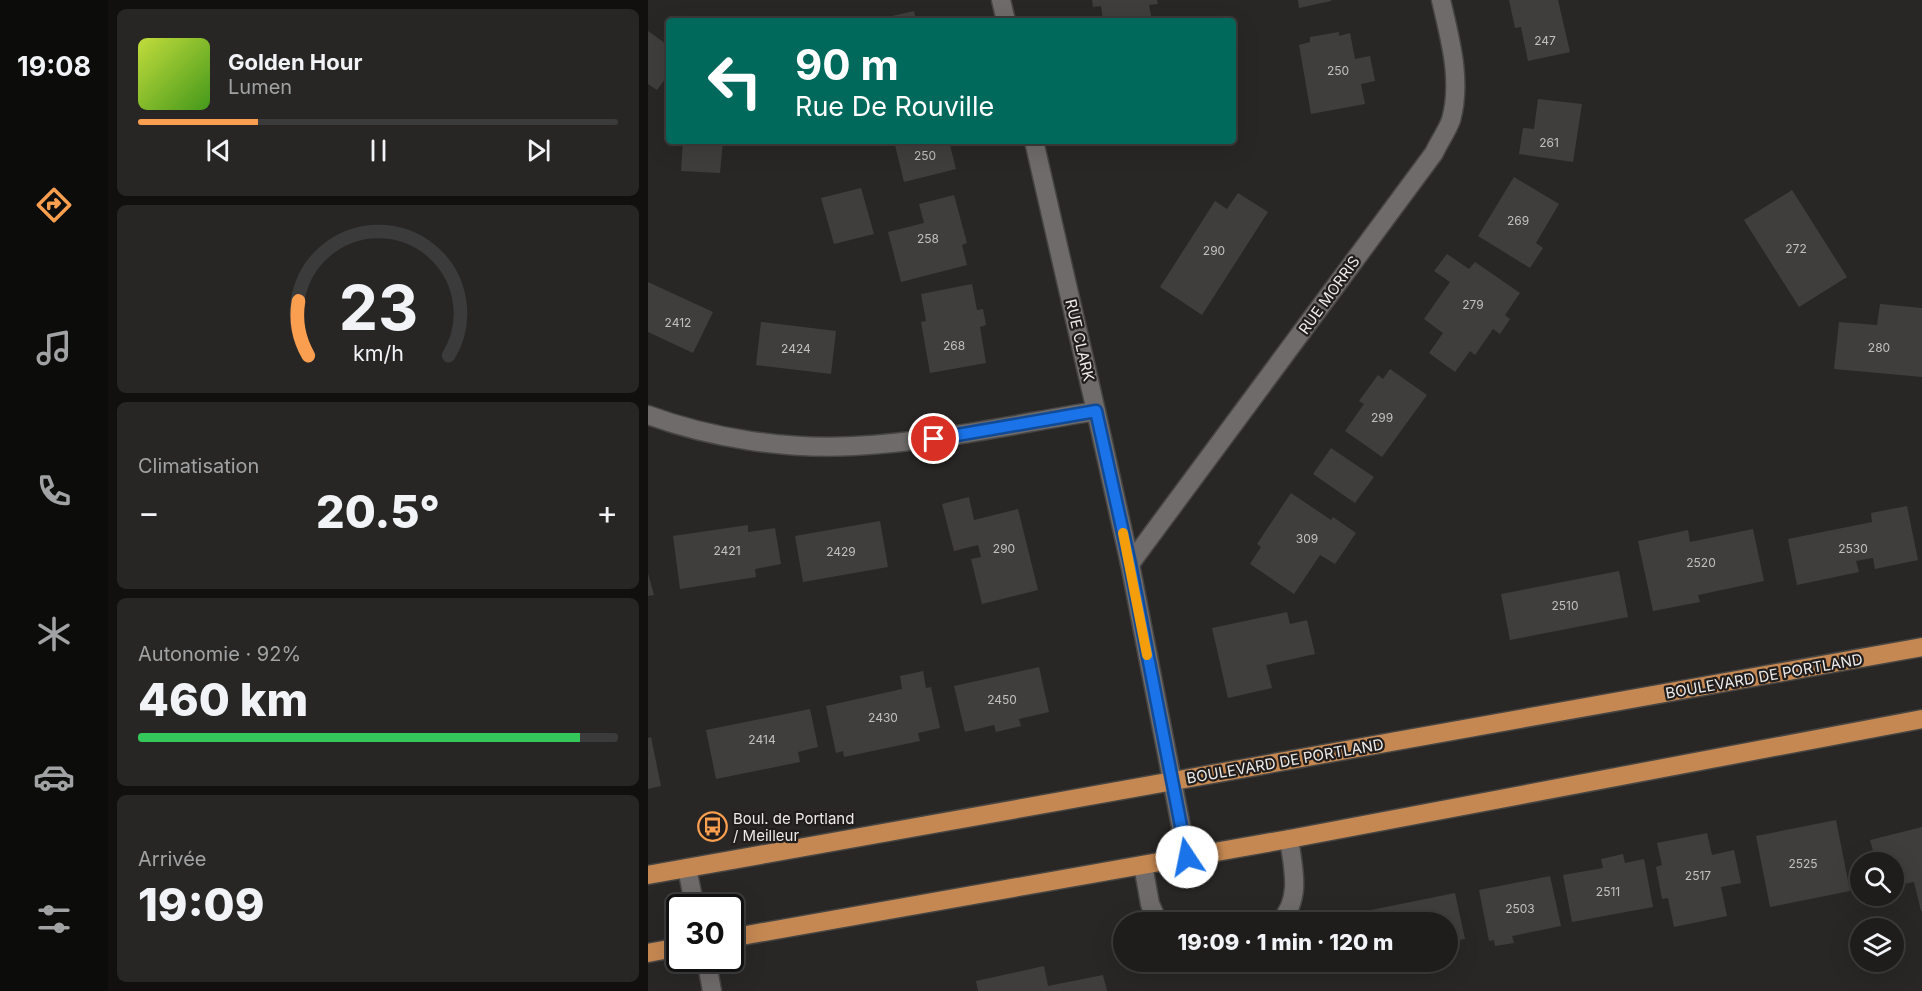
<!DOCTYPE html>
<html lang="fr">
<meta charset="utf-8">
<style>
:root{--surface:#1f1d1c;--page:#272625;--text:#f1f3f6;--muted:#a1a2a3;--line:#3c3b3b;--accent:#fa9f4f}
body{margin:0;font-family:Inter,sans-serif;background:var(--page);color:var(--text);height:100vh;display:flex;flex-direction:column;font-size:22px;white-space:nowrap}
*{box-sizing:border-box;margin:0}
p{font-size:20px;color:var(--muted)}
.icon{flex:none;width:33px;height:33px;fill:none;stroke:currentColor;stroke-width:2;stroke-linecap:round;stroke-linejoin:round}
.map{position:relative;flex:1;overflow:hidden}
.side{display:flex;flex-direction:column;gap:9px;padding:9px;background:#11100f;width:540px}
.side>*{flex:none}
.banner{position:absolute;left:18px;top:18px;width:570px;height:126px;border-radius:6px;box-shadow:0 6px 24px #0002,0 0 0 2px var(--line);background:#00695c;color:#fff;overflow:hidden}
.tools{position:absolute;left:1202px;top:852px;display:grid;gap:12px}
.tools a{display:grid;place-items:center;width:54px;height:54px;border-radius:50%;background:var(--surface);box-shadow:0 6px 24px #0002,0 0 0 2px var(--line);font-size:30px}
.speed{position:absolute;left:18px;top:894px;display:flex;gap:12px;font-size:30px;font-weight:700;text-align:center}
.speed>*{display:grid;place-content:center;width:78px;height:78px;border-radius:50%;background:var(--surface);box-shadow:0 6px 24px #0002,0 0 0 2px var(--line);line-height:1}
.speed .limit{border:3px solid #111;border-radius:9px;background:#fff;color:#111}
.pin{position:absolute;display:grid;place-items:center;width:51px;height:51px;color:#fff;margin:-26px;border:3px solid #fff;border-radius:50%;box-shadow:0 2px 6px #0007}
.me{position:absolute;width:66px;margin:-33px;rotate:349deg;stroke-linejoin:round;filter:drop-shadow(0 0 4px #0008)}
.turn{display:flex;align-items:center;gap:21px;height:126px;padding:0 30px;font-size:27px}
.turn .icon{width:78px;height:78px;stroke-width:2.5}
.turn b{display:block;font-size:42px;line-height:51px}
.big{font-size:45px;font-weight:800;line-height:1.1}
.side .card{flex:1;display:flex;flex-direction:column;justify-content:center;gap:9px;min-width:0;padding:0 21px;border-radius:9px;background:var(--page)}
.side .dial{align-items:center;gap:0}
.dial svg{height:156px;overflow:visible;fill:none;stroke:var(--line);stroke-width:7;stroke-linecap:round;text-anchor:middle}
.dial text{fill:var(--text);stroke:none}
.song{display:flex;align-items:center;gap:18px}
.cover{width:72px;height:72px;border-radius:9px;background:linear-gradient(135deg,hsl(70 70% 55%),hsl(100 70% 35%))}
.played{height:6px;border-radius:3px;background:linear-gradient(90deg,var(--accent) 25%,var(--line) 25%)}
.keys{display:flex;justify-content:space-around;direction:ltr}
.heat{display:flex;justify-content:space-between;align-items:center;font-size:33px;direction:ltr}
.charge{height:9px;border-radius:4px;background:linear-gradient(90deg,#34c759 92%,var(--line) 0)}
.trip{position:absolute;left:465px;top:912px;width:345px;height:60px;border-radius:30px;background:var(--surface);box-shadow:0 6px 24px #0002,0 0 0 2px var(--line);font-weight:800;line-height:60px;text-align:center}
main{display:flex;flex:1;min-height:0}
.dock{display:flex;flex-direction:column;width:108px;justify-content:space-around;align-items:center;background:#0c0c0b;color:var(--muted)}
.dock .icon{width:42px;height:42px}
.dock .active{color:var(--accent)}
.dock b{font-size:27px;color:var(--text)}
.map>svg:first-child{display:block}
</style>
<main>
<nav class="dock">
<b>19:08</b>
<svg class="icon active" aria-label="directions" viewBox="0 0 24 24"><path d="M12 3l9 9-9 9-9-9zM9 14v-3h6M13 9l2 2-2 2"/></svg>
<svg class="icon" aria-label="music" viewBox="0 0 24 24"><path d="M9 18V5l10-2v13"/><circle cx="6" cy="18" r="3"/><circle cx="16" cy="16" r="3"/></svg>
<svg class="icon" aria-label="phone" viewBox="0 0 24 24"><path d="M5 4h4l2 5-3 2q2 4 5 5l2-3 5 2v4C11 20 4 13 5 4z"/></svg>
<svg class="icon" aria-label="climate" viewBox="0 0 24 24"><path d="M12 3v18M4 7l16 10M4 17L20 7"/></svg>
<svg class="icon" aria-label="car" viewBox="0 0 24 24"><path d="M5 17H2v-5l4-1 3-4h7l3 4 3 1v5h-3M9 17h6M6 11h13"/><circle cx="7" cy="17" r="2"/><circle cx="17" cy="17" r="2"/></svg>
<svg class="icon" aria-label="filters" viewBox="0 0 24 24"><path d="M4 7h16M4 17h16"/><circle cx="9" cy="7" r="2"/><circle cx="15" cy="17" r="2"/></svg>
</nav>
<section class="side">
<div class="card">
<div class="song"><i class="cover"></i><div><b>Golden Hour</b><p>Lumen</p></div></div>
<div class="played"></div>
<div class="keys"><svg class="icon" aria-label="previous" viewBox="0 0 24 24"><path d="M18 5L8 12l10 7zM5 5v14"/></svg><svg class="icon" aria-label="pause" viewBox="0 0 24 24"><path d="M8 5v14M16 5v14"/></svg><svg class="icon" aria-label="next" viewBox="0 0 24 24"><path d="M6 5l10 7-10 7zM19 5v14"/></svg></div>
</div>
<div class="card dial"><svg viewBox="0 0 100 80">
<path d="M14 69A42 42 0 1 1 86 69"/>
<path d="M14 69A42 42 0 0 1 9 41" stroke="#fa9f4f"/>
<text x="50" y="56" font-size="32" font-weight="700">23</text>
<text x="50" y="72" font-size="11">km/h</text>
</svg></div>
<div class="card"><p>Climatisation</p>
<div class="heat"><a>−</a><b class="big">20.5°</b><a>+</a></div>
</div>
<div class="card"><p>Autonomie · 92%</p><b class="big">460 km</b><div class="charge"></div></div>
<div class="card"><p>Arrivée</p><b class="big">19:09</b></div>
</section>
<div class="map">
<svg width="1274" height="991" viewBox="0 0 1274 991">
<rect width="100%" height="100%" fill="#292725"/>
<!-- building -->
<g fill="#403e3c">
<path d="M 444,0 L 509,0 L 510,4 L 501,5 L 504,21 L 455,21 L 453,6 L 445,7 Z"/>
<path d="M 650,0 L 683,0 L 683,1 L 651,8 Z"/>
<path d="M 861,0 L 910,0 L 922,52 L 880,61 L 873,27 L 867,28 Z"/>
<path d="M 266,11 L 268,21 L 226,21 L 226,20 Z"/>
<path d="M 0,31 L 21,46 L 21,74 L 9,90 L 0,84 Z"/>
<path d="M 691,32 L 691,36 L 702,33 L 707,59 L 722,56 L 727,81 L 713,84 L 717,104 L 663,114 L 651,45 L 662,42 L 662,37 Z"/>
<path d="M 890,99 L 934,104 L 925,162 L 871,154 L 875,128 L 886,129 Z"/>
<path d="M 35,141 L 75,141 L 72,173 L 33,171 Z"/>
<path d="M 246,141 L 301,141 L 308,169 L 256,182 Z"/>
<path d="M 866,177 L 911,204 L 888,243 L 895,248 L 882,268 L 830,236 Z"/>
<path d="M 213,188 L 226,234 L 186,244 L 173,198 Z"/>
<path d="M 1144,190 L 1199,277 L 1151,307 L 1096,220 Z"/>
<path d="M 590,193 L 620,212 L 554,315 L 512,287 L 567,201 L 579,209 Z"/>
<path d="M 306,195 L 319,243 L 314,245 L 319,265 L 253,282 L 240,232 L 276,223 L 271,204 Z"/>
<path d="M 799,254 L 821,269 L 827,262 L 872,293 L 857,315 L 862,319 L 852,334 L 845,329 L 827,355 L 822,351 L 807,372 L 781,353 L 795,333 L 776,319 L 802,282 L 786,271 Z"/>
<path d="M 0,282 L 65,312 L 45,353 L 0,332 Z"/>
<path d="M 324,284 L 329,310 L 335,309 L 338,325 L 332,327 L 338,363 L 282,373 L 273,322 L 278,321 L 273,294 Z"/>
<path d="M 1232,304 L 1274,308 L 1274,377 L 1186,369 L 1191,322 L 1229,325 Z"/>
<path d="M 113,322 L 188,331 L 183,374 L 108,365 Z"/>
<path d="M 742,369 L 779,395 L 734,457 L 697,431 L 716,404 L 711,401 L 730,375 L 735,379 Z"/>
<path d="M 683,448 L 726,477 L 707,503 L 665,474 Z"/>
<path d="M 643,493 L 683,520 L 685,517 L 708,533 L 687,564 L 672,555 L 646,594 L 602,564 L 613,547 L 609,544 Z"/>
<path d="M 321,497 L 326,520 L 370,509 L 390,590 L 334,604 L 323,559 L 333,557 L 330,545 L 306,551 L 294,504 Z"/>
<path d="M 1259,506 L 1270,560 L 1227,569 L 1225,558 L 1208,561 L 1211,572 L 1149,585 L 1140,539 L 1224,522 L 1223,513 Z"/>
<path d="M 232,521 L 240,567 L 155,582 L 147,536 Z"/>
<path d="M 100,525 L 100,532 L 127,528 L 133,564 L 107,569 L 108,577 L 32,589 L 25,536 Z"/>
<path d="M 1105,529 L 1116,581 L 1050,595 L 1052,602 L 1005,611 L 990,541 L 1040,530 L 1042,542 Z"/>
<path d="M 971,571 L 980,617 L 862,640 L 853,594 Z"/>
<path d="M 0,573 L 6,595 L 0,596 Z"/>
<path d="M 639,612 L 642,624 L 659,620 L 667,654 L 618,665 L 624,688 L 580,698 L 564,628 Z"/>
<path d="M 391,667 L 401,712 L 371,719 L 373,726 L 348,732 L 346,725 L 317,732 L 306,686 Z"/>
<path d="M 275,671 L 278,688 L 283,687 L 292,728 L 270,733 L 272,741 L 196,757 L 195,751 L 188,753 L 178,706 L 254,689 L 252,676 Z"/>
<path d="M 162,709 L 170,747 L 150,752 L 152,762 L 68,779 L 58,730 Z"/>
<path d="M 3,737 L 13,786 L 0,789 L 0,738 Z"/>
<path d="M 1188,820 L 1202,891 L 1122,907 L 1108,836 Z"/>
<path d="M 1274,827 L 1274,911 L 1273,911 L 1266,882 L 1245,886 L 1245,862 L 1228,862 L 1222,840 Z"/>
<path d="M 1059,833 L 1064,855 L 1086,850 L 1093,883 L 1073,887 L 1079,916 L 1026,927 L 1020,898 L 1014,899 L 1008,867 L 1014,865 L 1009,843 Z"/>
<path d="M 975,854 L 977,863 L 996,859 L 1005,907 L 924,922 L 915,875 L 955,868 L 953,859 Z"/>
<path d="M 902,876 L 913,926 L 864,936 L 866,943 L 847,946 L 846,940 L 841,941 L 831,890 Z"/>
<path d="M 807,893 L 817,939 L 800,942 L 800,922 L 715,922 L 713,912 Z"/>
<path d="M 396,966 L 400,986 L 455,975 L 459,991 L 330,991 L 328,981 Z"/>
</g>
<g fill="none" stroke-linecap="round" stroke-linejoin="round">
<defs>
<g id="minor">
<path d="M 353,0 L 358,21"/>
<path d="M 386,141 L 448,411 L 482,564 L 539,857"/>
<path d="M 0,415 C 62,438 139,450 206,446 C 287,442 368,424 448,411"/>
<path d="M 482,564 L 786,153 C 791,142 799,131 803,120 C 814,80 802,39 793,0"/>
<path d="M 495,865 L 502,904 L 510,922"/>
<path d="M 39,868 L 47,908"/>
<path d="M 632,922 C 654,898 645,868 641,839"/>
<path d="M 58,958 L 64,991"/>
</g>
<g id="major">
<path d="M 0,875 L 1274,647"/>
<path d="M 82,938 L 641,839 L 1274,719"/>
<path d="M 0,953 L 32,947"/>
</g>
</defs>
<!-- minor casing -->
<use href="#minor" stroke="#464543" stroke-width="21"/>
<!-- major casing -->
<use href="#major" stroke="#464543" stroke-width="21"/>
<!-- minor -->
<use href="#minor" stroke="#6e6b6a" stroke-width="18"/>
<!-- major -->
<use href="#major" stroke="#c58852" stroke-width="18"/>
</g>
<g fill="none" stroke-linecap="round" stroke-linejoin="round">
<defs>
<path id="route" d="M 286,439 L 448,411 L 482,564 L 539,857"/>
</defs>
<!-- route casing -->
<use href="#route" stroke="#114b97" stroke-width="15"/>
<!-- route -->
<use href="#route" stroke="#1a73e8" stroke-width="10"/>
<!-- slow -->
<path stroke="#f59e0b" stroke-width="10" d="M 475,533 L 499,655"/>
</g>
<!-- icons -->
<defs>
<symbol id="bus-ring" viewBox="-11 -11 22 22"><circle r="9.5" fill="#201d1c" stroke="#fa9f4f" stroke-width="1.5"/><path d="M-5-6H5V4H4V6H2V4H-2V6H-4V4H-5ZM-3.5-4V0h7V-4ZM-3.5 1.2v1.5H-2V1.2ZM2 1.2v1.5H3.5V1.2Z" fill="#fa9f4f"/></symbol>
</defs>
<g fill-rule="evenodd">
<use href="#bus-ring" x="48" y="810" width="33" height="33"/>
</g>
<g text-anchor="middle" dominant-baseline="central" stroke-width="4.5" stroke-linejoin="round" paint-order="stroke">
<!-- number labels -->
<g font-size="12" fill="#c1c0be">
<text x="897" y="40">247</text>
<text x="690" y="70">250</text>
<text x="901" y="142">261</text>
<text x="277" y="155">250</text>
<text x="870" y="220">269</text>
<text x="280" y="238">258</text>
<text x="1148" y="248">272</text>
<text x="566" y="250">290</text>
<text x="825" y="304">279</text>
<text x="30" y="322">2412</text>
<text x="306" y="345">268</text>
<text x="1231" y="347">280</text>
<text x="148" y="348">2424</text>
<text x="734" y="417">299</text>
<text x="659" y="538">309</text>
<text x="356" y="548">290</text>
<text x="1205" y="548">2530</text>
<text x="79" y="550">2421</text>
<text x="193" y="551">2429</text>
<text x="1053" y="562">2520</text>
<text x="917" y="605">2510</text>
<text x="354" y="699">2450</text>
<text x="235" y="717">2430</text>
<text x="114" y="739">2414</text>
<text x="1155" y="863">2525</text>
<text x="1050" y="875">2517</text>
<text x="960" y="891">2511</text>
<text x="872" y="908">2503</text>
</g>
<!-- street labels -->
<g font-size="15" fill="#ecebea" stroke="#201d1c">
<text transform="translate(681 295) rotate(-54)">RUE MORRIS</text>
<text transform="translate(432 340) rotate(77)">RUE CLARK</text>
<text transform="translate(1116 676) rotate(-10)">BOULEVARD DE PORTLAND</text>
<text transform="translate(637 761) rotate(-10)">BOULEVARD DE PORTLAND</text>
</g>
<!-- poi labels -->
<g font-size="15" fill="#ecebea" stroke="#201d1c" text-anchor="start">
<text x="85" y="818">Boul. de Portland<tspan x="85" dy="17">/ Meilleur</tspan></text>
</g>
</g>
</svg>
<div class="tools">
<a><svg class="icon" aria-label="search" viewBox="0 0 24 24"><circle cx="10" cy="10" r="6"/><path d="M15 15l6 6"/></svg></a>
<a><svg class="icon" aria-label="layers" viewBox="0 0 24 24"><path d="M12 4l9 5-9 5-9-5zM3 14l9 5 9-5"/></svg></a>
</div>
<div class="speed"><div class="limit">30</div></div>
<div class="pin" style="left:286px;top:439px;background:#d93025"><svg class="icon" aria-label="arrive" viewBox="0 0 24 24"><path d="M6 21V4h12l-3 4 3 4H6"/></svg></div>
<svg class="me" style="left:539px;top:857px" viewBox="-20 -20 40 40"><circle r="19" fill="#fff"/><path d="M0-13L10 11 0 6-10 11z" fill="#1a73e8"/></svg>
<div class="trip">19:09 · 1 min · 120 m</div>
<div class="banner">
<div class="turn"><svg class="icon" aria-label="left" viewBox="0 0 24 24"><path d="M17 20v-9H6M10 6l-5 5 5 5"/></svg><div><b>90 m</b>Rue De Rouville</div></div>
</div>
</div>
</main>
